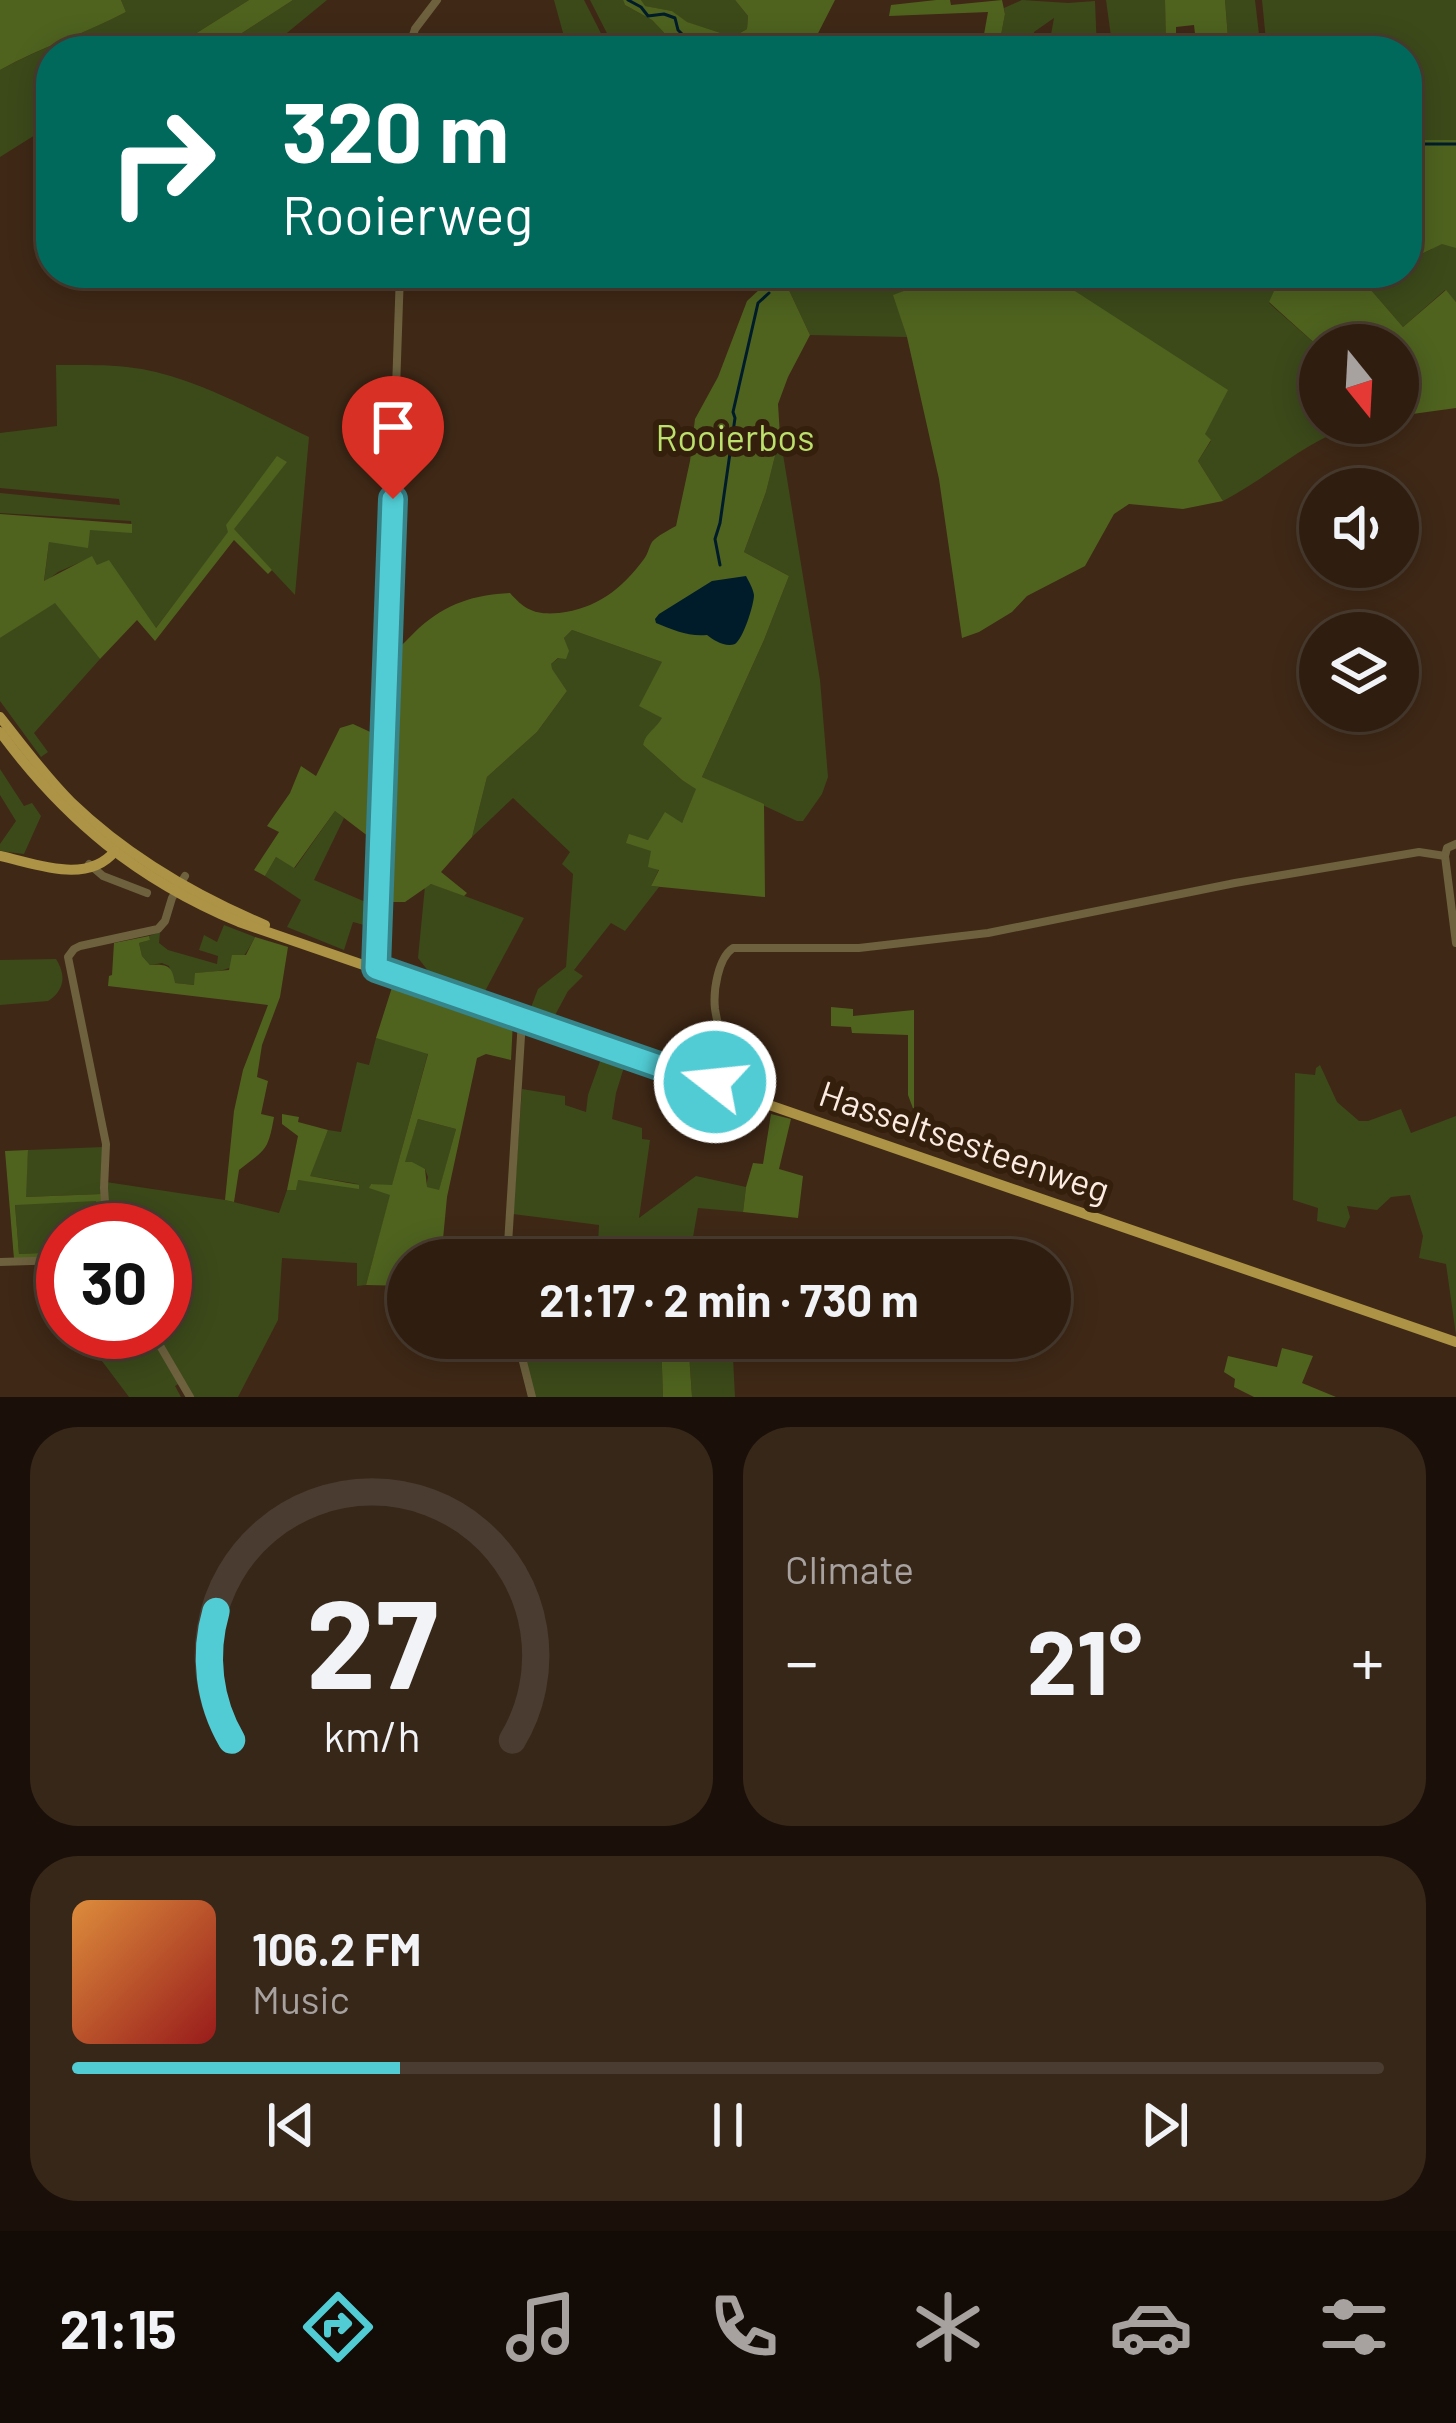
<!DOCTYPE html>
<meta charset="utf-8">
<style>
:root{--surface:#2f1e10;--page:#372719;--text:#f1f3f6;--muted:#a7a29f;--line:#4a3c30;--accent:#51ccd4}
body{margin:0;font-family:Barlow,sans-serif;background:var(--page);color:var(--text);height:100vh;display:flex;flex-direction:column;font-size:45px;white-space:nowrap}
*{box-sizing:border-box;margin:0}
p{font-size:39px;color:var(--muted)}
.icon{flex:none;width:66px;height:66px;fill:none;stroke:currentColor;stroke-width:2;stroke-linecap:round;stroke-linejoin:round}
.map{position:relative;height:1397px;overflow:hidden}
.panel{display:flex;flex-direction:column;gap:30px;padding:30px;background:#1a1009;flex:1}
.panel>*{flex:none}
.banner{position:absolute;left:36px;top:36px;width:1386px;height:252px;border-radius:48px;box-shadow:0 6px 30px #0003,0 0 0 3px var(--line);background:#00695c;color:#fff;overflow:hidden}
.needle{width:78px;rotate:162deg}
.buttons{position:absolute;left:1299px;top:324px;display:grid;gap:24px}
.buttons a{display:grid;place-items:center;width:120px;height:120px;border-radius:50%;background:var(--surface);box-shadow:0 6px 30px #0003,0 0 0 3px var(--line);font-size:60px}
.speed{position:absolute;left:36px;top:1203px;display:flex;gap:24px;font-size:60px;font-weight:700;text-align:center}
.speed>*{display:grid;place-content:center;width:156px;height:156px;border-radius:50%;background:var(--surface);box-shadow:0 6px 30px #0003,0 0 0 3px var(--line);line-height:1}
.speed .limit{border:18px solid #d22;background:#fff;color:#111}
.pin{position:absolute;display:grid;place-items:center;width:102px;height:102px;color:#fff;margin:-123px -51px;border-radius:50% 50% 50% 0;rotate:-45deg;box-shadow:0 0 12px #0007}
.pin .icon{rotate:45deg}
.me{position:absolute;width:132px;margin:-66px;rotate:286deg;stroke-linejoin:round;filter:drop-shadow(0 0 9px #0008)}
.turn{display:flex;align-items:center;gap:42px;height:252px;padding:0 48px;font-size:54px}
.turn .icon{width:156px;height:156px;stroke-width:2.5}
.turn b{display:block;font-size:84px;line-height:102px}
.big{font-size:90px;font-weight:700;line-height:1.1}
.panel .card{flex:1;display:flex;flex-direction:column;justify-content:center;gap:18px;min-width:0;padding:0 42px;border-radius:48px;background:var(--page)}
.panel .dial{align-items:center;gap:0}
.dial svg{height:312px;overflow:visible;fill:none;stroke:var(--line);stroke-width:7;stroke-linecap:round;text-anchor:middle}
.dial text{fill:var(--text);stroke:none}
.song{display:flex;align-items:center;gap:36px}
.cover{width:144px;height:144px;border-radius:18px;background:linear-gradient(135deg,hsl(30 70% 55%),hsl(0 70% 35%))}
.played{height:12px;border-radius:6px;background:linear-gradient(90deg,var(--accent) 25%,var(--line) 25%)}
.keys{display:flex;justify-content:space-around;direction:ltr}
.heat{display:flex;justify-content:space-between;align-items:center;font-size:66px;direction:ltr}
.panel .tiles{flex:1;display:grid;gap:30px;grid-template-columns:1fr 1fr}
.card:last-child{grid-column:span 2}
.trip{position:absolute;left:387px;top:1239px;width:684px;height:120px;border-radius:60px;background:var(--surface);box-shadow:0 6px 30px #0003,0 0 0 3px var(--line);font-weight:700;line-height:120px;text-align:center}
.tabs{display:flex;height:192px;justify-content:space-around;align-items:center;background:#130c06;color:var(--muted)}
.tabs .icon{width:84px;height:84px}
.tabs .selected{color:var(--accent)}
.tabs b{font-size:54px;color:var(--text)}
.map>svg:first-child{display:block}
</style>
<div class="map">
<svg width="1456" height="1397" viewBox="0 0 1456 1397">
<rect width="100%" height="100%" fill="#3f2816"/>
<!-- green -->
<g fill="#3c4a1a">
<path d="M 121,0 L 249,0 L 168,51 L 51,51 L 51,125 L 0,157 L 0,70 C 42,47 84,34 126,12 Z"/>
<path d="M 293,0 L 327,0 L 265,51 L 214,51 Z"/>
<path d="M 554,0 L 584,0 L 610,51 L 568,51 Z"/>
<path d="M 590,0 L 623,0 L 625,5 L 652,20 L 670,39 L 742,51 L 616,51 Z"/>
<path d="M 641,0 L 735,0 L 748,16 L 747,29 L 733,37 L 686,22 L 672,11 L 644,6 Z"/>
<path d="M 1022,0 L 1068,3 L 1095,1 L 1097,51 L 1088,51 L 1089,41 L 1067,39 L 1065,51 L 1048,51 L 1054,18 L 1034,32 L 1031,51 L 998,51 L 1005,14 L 1004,8 Z"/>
<path d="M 1106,0 L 1165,0 L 1166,51 L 1113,51 Z"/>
<path d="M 1225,0 L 1255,0 L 1261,51 L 1229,51 Z"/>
<path d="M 1262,0 L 1456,0 L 1456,140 L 1407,140 L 1407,51 L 1267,51 Z"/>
<path d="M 1456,171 L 1456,302 L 1445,290 L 1403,327 L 1363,281 L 1380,273 L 1407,273 L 1407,261 L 1432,249 Z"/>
<path d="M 781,273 L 793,273 L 794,281 L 819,273 L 856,273 L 846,278 L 848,289 L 889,273 L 951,273 L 894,295 L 907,337 L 810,335 Z"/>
<path d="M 1047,273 L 1282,273 L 1269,303 L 1320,348 L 1320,423 L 1365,423 C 1311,435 1271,476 1223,501 L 1198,461 L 1211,441 Z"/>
<path d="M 56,365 C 84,365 114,364 142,369 C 201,380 255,412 309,437 L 295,595 L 233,529 L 286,463 L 229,532 L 155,629 L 97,565 L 92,557 L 58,572 L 44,583 L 49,542 L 90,529 L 132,532 L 131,521 L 0,513 L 0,493 L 120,505 L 119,499 L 0,488 L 0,433 L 57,426 Z"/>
<path d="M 780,436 L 820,680 L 828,777 L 822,794 L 803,821 L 797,821 L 702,777 L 764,640 L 789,576 L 744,552 L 766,492 Z"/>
<path d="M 55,602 L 100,659 L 34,733 L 48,752 L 41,757 L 0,701 L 0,638 Z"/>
<path d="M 572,630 L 662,662 L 663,718 L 643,745 L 682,780 L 697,788 L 682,823 L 648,840 L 630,835 L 651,850 L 659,869 L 651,886 L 659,887 L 625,931 L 611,923 L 574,970 L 583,976 L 568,991 L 553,1019 L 530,1010 L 538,989 L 566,967 L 573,874 L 562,864 L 570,852 L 513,798 L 472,837 L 487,777 L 537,732 L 567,691 L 551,669 L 551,664 L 568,651 L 564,638 Z"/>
<path d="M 0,769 L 24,806 L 32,803 L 41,816 L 24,854 L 0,851 L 0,844 L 16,821 L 0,795 Z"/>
<path d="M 335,811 L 344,818 L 314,880 L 375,906 L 375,928 L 353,922 L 344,950 L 287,927 L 301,900 L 265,876 L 276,857 L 295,868 Z"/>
<path d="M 432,884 L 524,918 L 483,995 L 433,977 L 418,958 L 425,886 Z"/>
<path d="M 224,925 L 255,937 C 237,971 232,970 196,973 L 195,985 L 174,983 L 169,966 L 162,963 L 150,965 L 142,956 L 139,943 L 150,940 L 149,936 L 160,932 L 159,943 L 168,950 L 217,964 L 218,956 L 199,950 L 204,935 L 217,942 Z"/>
<path d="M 56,959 C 66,975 65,990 48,1001 L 0,1005 L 0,960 Z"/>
<path d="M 376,1038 L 428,1053 L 392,1186 L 371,1184 L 370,1187 L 391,1194 L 366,1285 L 357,1286 L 357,1263 L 282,1258 L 278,1320 L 238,1397 L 193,1397 L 155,1332 L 165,1332 L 165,1230 L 109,1230 L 106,1182 L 225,1200 L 279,1213 L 287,1190 L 296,1190 L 297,1180 L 359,1184 L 309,1176 L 328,1130 L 341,1132 L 357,1062 L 369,1065 Z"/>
<path d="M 603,1053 L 625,1064 L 616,1093 L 612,1119 L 642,1128 L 642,1139 L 650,1140 L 639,1218 L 696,1176 L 746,1187 L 743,1212 L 698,1208 L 692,1243 L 727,1247 L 727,1260 L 597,1260 L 599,1225 L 513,1214 L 522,1089 L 565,1096 L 565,1105 L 586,1112 L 588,1095 Z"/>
<path d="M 1320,1065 L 1337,1102 L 1359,1121 L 1368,1121 L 1401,1109 L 1411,1133 L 1456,1116 L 1456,1335 L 1446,1264 L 1419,1258 L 1423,1236 L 1410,1195 L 1391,1197 L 1377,1210 L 1347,1206 L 1350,1217 L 1345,1228 L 1317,1221 L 1318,1208 L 1293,1200 L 1295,1073 L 1315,1075 L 1316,1068 Z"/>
<path d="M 418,1119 L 456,1129 L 439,1191 L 426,1187 L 428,1177 L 425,1169 L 404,1163 Z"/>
<path d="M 104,1147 L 102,1194 L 25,1197 L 28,1150 Z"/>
<path d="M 96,1200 L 99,1230 L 63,1230 L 63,1252 L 19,1254 L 15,1204 Z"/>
<path d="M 86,1332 L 150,1332 L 180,1383 L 175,1386 L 181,1397 L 129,1397 L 99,1357 Z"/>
<path d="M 521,1338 L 661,1338 L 663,1397 L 535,1397 Z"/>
<path d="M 688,1338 L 732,1338 L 735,1397 L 692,1397 Z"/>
</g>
<!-- forest -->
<g fill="#4f631f" fill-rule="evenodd">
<path d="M 0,0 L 121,0 L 126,12 C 85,34 41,47 0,70 Z"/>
<path d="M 249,0 L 293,0 L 214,51 L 168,51 Z"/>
<path d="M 623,0 L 641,0 L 645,6 L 672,11 L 687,22 L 733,37 L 747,29 L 748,16 L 735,0 L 835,0 L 809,51 L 742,51 L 670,39 L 652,20 L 625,5 Z"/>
<path d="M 936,0 L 950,0 L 951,5 L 1002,0 L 1005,14 L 998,51 L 981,51 L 988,12 L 889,16 L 891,5 Z"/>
<path d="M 1165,0 L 1225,0 L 1229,51 L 1197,51 L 1194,25 L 1176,27 L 1176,51 L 1166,51 Z"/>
<path d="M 1407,140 L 1456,140 L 1456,248 L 1442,244 L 1407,261 Z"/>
<path d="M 771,273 L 781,273 L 810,335 L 788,377 L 778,404 L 780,436 L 766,492 L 744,552 L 789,576 L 764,640 L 702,777 L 764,804 L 765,897 L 651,886 L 659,870 L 648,867 L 651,851 L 626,843 L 629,834 L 648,840 L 665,812 L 682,823 L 696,789 L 682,780 L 643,745 C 646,732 656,729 662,718 L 639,706 L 662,662 L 572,630 L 564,638 L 569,651 L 566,659 L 558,658 L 551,664 L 552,669 L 567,691 L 537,732 L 487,777 L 472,837 L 441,872 L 467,893 L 464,896 L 431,884 L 405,902 L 392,902 L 381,888 L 390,654 C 402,647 409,637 419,628 C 447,603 474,595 510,593 C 525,610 535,615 559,613 C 596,609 622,589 644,559 C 648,554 649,547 652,542 C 657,536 669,530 676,526 L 690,461 L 695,419 L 718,377 L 747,301 L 772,278 Z"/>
<path d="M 951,273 L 1047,273 L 1228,390 L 1205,434 L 1211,440 L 1198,461 L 1223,501 L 1183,509 L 1129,504 L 1114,514 L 1085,566 L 1027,596 L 1012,612 L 979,632 L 962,638 L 939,479 L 907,337 L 893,295 Z"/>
<path d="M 1282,273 L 1380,273 L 1364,282 L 1403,327 L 1446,290 L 1456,302 L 1456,408 L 1398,416 L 1398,345 L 1320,345 L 1320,348 L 1269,302 Z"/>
<path d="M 277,456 L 287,462 L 234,529 L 272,570 L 268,574 L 234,540 L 155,641 L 137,620 L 100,659 L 55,603 L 0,638 L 0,514 L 132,524 L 132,533 L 90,530 L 88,548 L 49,542 L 44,581 L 92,556 L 97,565 L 109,560 L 156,628 L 228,532 L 226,525 Z"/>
<path d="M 353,724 L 379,736 L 377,865 L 373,865 L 373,840 L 335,811 L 294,868 L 276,857 L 265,876 L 254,870 L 279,832 L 267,826 L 290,793 L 301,766 L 316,776 L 340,728 Z"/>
<path d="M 149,936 L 150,940 L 139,943 L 142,956 L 150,965 C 167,964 172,965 175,983 L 194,985 L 195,973 L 229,970 L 232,955 L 246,955 L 255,937 L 288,947 L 280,997 L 262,1045 L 257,1077 L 268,1081 L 261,1114 L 274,1117 C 268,1151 266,1149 239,1170 L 234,1202 L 225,1200 L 234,1111 L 243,1070 L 268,1005 L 108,986 L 109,976 L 112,975 L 114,943 Z"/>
<path d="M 394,981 L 513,1021 L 511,1060 L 486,1054 L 477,1058 L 447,1197 L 441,1260 L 408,1260 L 408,1286 L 366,1285 L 390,1195 L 369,1188 L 371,1184 L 392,1185 L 428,1054 L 376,1038 ZM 418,1119 L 456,1129 L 439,1190 L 427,1187 L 425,1169 L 412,1162 L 405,1162 Z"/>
<path d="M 831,1007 L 853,1009 L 853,1016 L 914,1010 L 914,1111 L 908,1095 L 908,1035 L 852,1033 L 851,1027 L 831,1026 Z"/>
<path d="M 282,1114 L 299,1117 L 298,1122 L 328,1130 L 310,1176 L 359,1185 L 359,1189 L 298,1180 L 296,1190 L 287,1190 L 298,1136 L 282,1124 Z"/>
<path d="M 771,1114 L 791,1119 L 779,1169 L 803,1176 L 798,1218 L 743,1212 L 746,1187 L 753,1163 L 763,1164 Z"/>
<path d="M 28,1150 L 26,1197 L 102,1194 L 105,1230 L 99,1230 L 96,1201 L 15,1205 L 19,1254 L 63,1252 L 63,1257 L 14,1259 L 5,1151 Z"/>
<path d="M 661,1338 L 688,1338 L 692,1397 L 663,1397 Z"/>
<path d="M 1282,1348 L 1313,1356 L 1302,1383 L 1336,1397 L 1254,1397 L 1234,1387 L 1235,1379 L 1224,1372 L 1228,1356 L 1277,1367 Z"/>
</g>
<!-- water -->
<path fill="#001c2b" d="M 746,576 C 749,582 753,588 754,595 C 754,605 743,639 735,644 C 726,648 713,640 707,635 C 689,637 673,630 656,623 L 655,619 L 659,614 L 712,581 Z"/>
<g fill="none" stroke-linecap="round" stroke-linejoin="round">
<!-- stream -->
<g stroke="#001c2b" stroke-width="3">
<path d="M 628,0 L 641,7 L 648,16 L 664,14 L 675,18 L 678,30 L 686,38 L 716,39 L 719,35 L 748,51"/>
<path d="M 1407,144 L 1456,144"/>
<path d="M 778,286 L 778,273"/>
<path d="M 720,565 L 715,539 L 720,523 L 735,418 L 733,412 L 758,303 L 769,293"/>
</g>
<!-- minor -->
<g stroke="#6d613e" stroke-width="8">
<path d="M 408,51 L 415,29 L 437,0"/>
<path d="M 1456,844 L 1447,848 L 1445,856 L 1456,943"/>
<path d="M 89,864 L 103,876 L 147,893"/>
<path d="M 376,968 L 400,273"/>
<path d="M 714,1085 C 718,1073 721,1060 721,1047 C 721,1034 717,1022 715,1009 C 713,991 718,958 733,948 L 859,948 L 988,933 L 1235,883 L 1419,852 L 1445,856"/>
<path d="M 107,1230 L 104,1188 L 106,1144 L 68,957 L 74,949 L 80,946 L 158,929 L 165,921 L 172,898 L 185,876"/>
<path d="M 507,1260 L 522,1020"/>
<path d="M 0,1262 L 63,1260"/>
<path d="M 152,1332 L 190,1397"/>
<path d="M 517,1338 L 532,1397"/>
</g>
<!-- major -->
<g stroke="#ac9345" stroke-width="10">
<path d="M 0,717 C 23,746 45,776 71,802 C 127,856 194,895 265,925"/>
<path d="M 0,732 C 65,820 138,880 239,922 L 1456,1342"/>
<path d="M 0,856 C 37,864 87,885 115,851"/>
</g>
</g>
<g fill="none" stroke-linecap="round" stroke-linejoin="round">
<defs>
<path id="route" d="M 393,499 L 376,968 L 705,1082 L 715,1085 L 715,1082"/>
</defs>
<!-- route casing -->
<use href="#route" stroke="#35858a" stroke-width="30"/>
<!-- route -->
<use href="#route" stroke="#51ccd4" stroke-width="21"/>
</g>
<g text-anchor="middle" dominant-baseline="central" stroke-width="12" stroke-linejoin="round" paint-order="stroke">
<!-- park labels -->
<g font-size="36" fill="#bce06c" stroke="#341e0c">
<text x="735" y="436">Rooierbos</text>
</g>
<!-- street labels -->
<g font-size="36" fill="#fbebe0" stroke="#341e0c">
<text transform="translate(965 1140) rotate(19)">Hasseltsesteenweg</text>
</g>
</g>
</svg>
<div class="buttons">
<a><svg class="needle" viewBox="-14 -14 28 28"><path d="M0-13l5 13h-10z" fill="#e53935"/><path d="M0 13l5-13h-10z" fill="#a7a29f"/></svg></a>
<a><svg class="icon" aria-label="sound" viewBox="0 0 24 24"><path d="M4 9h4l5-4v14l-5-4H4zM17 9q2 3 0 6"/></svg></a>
<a><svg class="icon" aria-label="layers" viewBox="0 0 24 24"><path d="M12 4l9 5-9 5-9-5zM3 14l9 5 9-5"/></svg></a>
</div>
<div class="speed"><div class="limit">30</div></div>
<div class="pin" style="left:393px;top:499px;background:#d93025"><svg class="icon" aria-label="arrive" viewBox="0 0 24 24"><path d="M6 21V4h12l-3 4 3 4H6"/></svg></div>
<svg class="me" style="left:715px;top:1082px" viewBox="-20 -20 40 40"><circle r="17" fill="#51ccd4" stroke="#fff" stroke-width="3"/><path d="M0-11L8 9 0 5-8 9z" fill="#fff"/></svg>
<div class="trip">21:17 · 2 min · 730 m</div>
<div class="banner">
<div class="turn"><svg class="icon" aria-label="right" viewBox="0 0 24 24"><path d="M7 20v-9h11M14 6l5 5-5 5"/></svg><div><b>320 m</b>Rooierweg</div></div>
</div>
</div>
<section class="panel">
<div class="tiles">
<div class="card dial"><svg viewBox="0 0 100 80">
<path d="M14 69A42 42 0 1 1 86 69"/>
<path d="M14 69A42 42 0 0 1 10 36" stroke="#51ccd4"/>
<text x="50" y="56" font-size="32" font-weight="700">27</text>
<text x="50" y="72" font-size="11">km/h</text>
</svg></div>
<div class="card"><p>Climate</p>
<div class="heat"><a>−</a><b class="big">21°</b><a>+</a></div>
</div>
<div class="card">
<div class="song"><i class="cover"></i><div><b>106.2 FM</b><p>Music</p></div></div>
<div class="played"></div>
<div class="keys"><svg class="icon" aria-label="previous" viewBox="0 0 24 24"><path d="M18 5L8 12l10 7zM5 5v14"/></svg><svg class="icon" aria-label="pause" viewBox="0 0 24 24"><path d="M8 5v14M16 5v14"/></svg><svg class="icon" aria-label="next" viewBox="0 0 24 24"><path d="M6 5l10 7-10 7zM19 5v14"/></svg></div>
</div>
</div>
</section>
<nav class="tabs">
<b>21:15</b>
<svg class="icon selected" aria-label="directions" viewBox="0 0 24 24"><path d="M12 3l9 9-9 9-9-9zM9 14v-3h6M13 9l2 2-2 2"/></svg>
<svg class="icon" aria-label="music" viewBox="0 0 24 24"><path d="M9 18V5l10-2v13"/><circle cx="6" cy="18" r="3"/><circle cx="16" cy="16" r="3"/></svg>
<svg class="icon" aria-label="phone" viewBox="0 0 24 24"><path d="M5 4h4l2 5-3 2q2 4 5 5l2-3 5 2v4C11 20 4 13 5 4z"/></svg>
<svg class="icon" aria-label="climate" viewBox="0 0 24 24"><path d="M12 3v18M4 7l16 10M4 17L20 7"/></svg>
<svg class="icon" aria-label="car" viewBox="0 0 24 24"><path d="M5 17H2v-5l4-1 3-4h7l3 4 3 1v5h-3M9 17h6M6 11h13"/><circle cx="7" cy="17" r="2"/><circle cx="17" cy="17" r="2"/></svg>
<svg class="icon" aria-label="filters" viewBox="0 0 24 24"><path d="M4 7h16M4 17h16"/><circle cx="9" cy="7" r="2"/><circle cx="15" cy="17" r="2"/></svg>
</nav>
